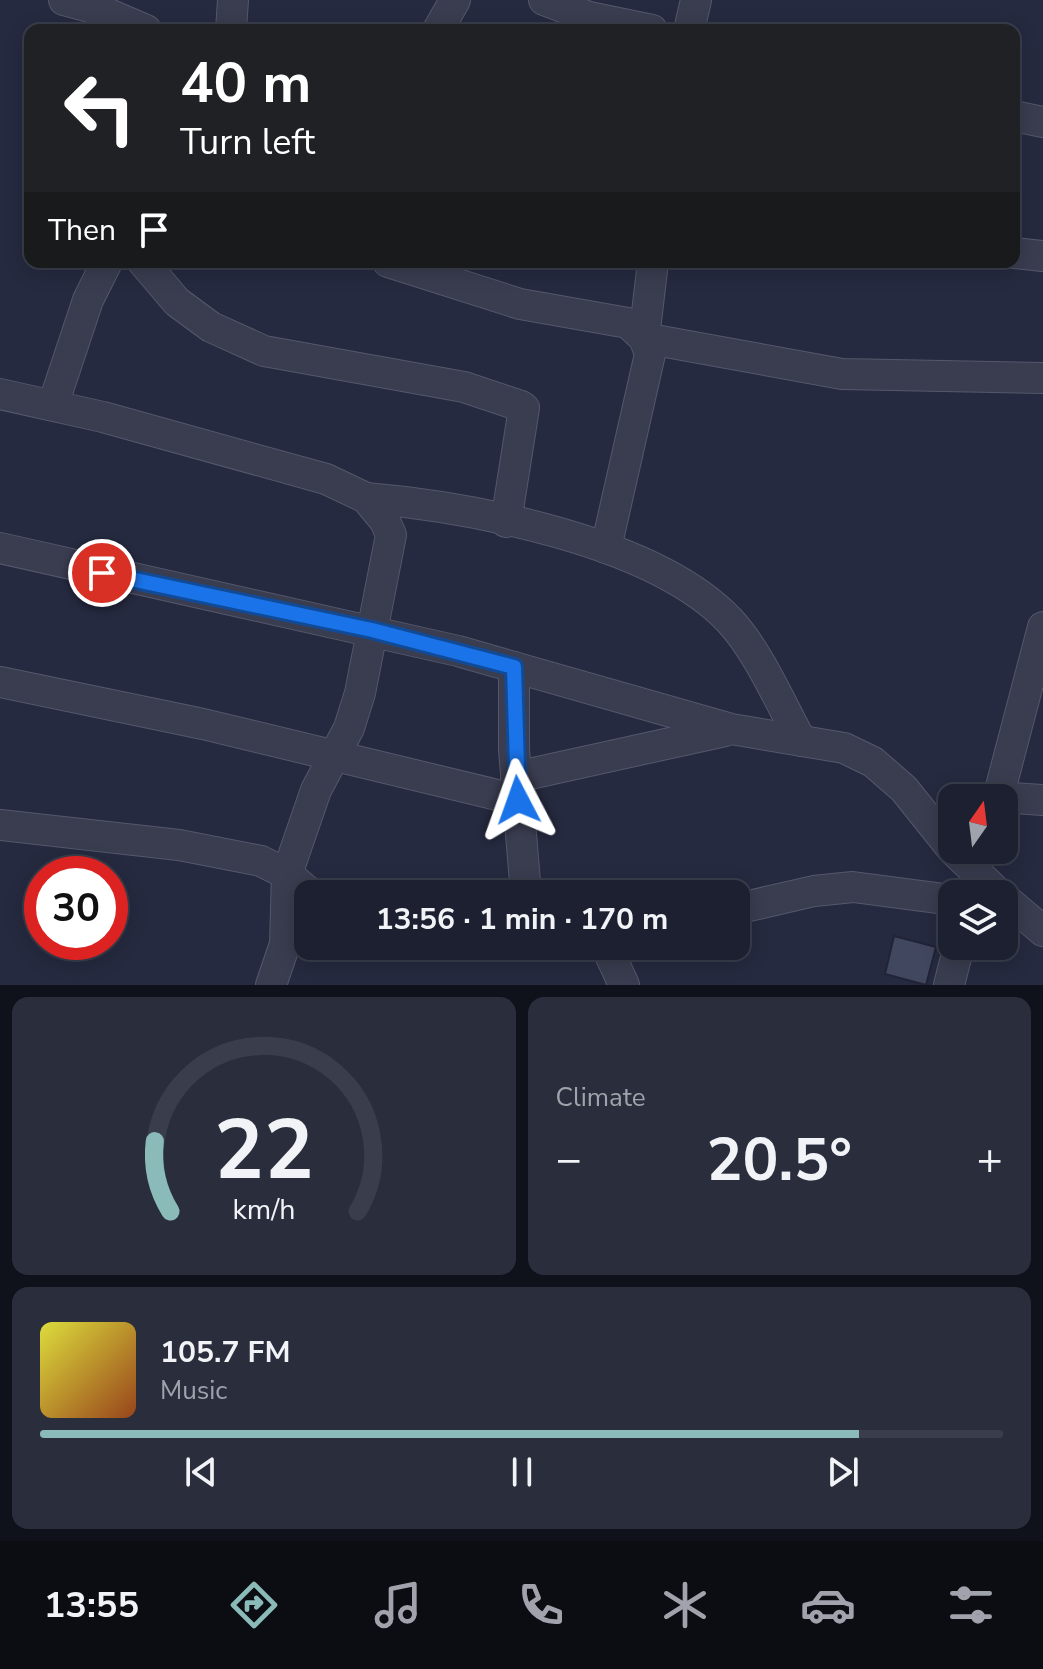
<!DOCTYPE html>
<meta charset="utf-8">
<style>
:root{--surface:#1c2030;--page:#292d3c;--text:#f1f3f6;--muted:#a0a3ab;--line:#3a3e4c;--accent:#8bbbb9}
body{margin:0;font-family:"Nunito Sans",sans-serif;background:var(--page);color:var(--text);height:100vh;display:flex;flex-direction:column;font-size:30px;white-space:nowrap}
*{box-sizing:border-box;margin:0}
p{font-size:26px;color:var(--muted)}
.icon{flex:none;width:44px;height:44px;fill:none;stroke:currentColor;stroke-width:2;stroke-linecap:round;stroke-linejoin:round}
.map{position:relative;height:985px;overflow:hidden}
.drawer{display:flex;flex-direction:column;gap:12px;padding:12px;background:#0f121a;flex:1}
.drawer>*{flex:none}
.banner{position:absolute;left:24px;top:24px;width:996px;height:244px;border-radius:16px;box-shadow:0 4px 20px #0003,0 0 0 2px var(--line);background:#202124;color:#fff;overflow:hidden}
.needle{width:52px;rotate:14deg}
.fabs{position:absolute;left:938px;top:784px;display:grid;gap:16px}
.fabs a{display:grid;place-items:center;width:80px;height:80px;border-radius:16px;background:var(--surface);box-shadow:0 4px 20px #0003,0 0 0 2px var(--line);font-size:40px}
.speed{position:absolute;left:24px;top:856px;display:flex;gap:16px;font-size:40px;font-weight:700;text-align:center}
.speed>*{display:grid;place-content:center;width:104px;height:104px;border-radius:50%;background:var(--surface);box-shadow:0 4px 20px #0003,0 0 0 2px var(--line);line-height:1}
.speed .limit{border:12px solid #d22;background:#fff;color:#111}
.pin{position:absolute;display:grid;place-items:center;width:68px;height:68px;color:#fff;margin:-34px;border:4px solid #fff;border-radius:50%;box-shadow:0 2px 8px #0007}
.me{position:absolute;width:88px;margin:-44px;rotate:356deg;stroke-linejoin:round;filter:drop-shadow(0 0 6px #0008)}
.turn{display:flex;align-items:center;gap:28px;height:168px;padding:0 24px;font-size:36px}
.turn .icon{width:104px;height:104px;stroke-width:2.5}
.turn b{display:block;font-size:56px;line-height:68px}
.then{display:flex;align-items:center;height:76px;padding:0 24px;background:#0003;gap:16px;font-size:30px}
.big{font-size:60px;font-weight:700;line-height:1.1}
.drawer .tile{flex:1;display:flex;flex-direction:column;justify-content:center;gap:12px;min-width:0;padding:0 28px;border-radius:16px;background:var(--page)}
.drawer .dial{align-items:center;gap:0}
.dial svg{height:208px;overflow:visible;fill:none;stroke:var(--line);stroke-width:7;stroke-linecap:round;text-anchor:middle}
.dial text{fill:var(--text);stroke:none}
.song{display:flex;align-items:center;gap:24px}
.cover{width:96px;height:96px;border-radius:12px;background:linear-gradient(135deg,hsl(60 70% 55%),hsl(20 70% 35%))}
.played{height:8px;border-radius:4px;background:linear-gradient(90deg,var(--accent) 85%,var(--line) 85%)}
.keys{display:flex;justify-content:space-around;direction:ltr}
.heat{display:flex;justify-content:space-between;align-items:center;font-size:44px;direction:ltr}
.drawer .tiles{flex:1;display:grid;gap:12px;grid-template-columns:1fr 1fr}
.tile:last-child{grid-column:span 2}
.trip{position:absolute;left:294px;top:880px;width:456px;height:80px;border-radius:16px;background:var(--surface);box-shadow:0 4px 20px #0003,0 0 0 2px var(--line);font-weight:700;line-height:80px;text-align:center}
.menu{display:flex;height:128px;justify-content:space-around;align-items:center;background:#0b0d13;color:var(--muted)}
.menu .icon{width:56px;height:56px}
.menu .current{color:var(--accent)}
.menu b{font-size:36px;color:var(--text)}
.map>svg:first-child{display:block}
</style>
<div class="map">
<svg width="1043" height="985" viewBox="0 0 1043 985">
<rect width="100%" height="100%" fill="#262a40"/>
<!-- building -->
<path fill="#424760" stroke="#212437" stroke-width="2" d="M 894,936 L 936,947 L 926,985 L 885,974 Z"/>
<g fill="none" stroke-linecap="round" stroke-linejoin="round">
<defs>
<g id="minor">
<path d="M 64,0 L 97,9 L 146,30"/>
<path d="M 544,0 L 589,17 L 652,30"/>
<path d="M 231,30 L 233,0"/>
<path d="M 438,30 L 455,0"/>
<path d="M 689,30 L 696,0"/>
<path d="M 1014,116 L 1043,122"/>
<path d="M 1014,253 L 1043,256"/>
<path d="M 143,262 L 177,302 L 211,327 L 264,351 L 464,387 L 521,406 L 524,408 L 506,522"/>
<path d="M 388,262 L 520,304 L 628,323 L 644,338 L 650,354 L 606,548"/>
<path d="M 653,262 L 644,338 L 842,374 L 1043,378"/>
<path d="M 0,394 L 103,417 L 326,479 L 366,498 L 385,521 L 391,535 L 360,693 L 349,728 L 316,790 L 287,874 L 285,944 L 271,985"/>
<path d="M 53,405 L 88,300 L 107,262"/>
<path d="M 366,498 C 471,507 655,541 730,621 C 758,651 781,704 801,741"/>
<path d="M 0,548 L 458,651 L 731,729 L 844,748 L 873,762 L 904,789 L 952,849"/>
<path d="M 514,667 L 514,750 L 526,894"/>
<path d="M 0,682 L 203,724 L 518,800"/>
<path d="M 516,777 L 725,731"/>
<path d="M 998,797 L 1043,800"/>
<path d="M 998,798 L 1043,627"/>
<path d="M 0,825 L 179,845 L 261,861 L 287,874 L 311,894"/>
<path d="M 953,850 L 999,894"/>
<path d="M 1004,898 L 1043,931"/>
<path d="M 736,909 L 814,891 L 853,887 L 952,900"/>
<path d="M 606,946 L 624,985"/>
<path d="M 949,985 L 959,946"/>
</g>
</defs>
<!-- minor casing -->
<use href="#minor" stroke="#55586b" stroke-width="32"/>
<!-- minor -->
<use href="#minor" stroke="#3a3d50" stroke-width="30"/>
</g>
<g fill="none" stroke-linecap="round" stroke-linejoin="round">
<defs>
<path id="route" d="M 102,573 L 372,630 L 514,667 L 518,800"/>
</defs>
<!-- route casing -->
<use href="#route" stroke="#114b97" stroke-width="20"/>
<!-- route -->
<use href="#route" stroke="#1a73e8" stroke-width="14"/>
</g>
</svg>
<div class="fabs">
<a><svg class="needle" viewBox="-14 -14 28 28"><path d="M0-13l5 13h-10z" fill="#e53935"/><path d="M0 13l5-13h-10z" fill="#a0a3ab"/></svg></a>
<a><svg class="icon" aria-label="layers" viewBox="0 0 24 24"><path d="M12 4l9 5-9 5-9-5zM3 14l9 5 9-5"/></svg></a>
</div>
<div class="speed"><div class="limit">30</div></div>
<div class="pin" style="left:102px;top:573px;background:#d93025"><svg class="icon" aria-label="arrive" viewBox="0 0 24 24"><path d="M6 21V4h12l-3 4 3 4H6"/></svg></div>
<svg class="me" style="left:518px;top:800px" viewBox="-20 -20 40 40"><path d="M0-17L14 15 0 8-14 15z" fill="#1a73e8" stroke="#fff" stroke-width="4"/></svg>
<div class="trip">13:56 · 1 min · 170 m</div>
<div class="banner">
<div class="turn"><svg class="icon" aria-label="left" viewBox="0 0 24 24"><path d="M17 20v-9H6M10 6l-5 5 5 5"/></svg><div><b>40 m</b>Turn left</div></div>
<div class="then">Then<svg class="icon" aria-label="arrive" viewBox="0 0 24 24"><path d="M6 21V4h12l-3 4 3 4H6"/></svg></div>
</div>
</div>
<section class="drawer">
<div class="tiles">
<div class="tile dial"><svg viewBox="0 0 100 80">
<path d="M14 69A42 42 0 1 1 86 69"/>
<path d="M14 69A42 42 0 0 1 8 42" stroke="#8bbbb9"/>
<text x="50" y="56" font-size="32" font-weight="700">22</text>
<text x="50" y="72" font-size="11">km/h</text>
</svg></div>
<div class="tile"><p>Climate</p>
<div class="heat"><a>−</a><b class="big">20.5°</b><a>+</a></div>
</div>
<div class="tile">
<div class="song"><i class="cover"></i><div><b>105.7 FM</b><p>Music</p></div></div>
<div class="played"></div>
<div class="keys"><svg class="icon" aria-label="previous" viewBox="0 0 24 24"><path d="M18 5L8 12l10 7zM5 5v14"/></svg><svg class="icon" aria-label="pause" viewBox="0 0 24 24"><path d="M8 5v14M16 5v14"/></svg><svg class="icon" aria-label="next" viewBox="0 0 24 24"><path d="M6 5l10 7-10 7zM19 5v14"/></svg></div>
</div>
</div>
</section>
<nav class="menu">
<b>13:55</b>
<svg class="icon current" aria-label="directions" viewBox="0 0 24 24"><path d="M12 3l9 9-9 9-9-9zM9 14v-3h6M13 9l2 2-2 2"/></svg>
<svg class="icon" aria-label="music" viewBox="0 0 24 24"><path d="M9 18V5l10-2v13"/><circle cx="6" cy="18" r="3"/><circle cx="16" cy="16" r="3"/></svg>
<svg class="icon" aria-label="phone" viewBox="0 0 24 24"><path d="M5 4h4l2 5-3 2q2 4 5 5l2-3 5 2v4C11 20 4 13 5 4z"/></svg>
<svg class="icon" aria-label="climate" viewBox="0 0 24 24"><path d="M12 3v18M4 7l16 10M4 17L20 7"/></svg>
<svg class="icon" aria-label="car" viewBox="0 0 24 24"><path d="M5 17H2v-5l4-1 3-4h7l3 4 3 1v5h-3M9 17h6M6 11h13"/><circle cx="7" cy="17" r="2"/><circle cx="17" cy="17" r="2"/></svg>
<svg class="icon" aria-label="filters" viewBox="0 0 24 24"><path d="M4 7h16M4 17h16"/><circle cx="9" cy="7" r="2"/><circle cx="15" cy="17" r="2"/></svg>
</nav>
